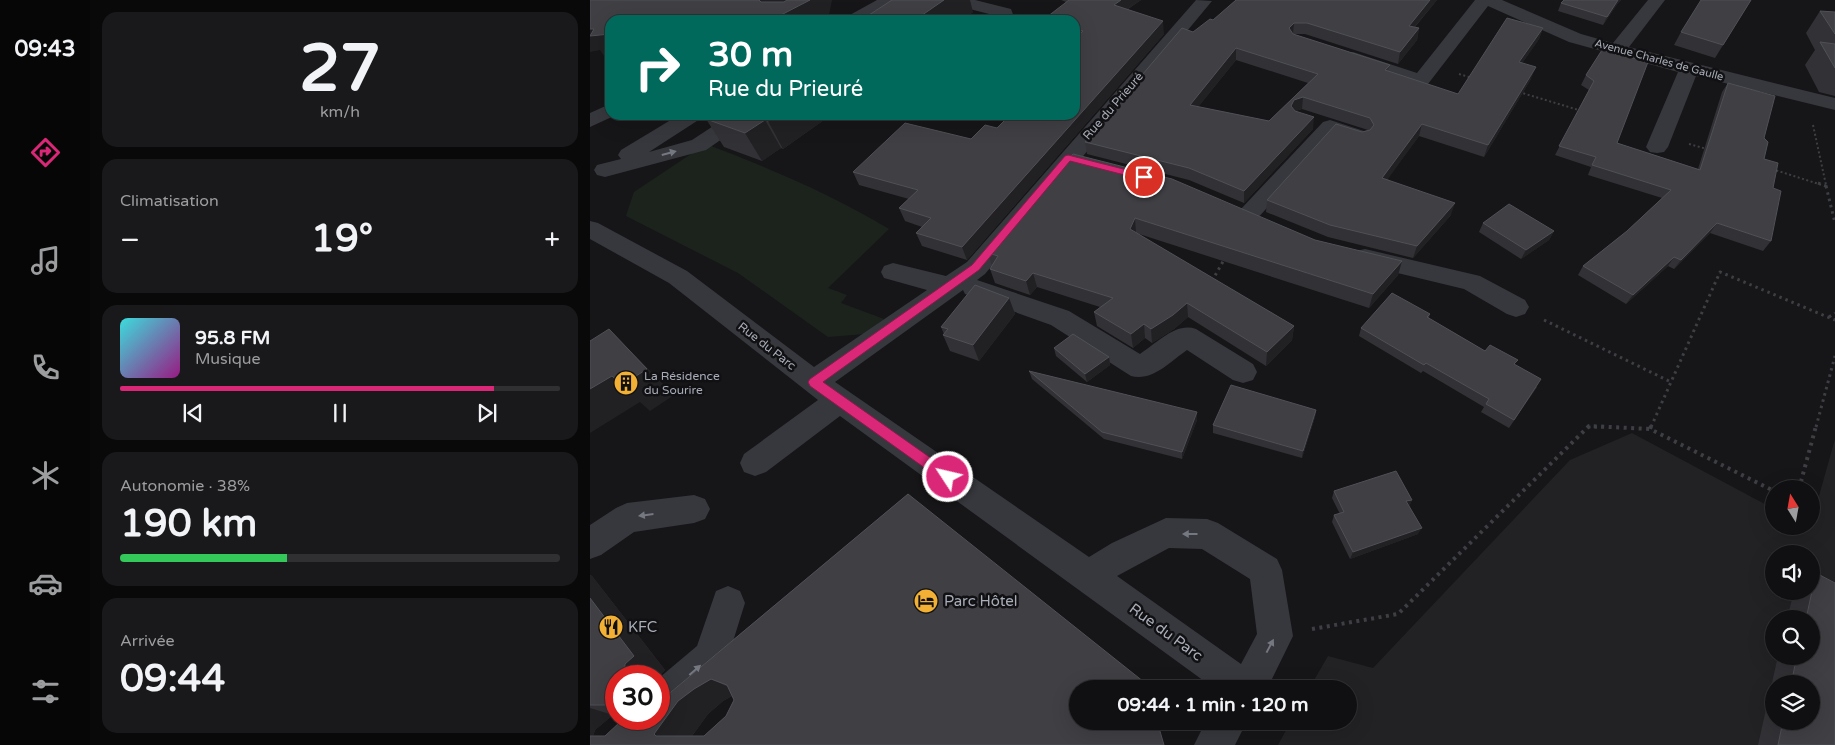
<!DOCTYPE html>
<html lang="fr">
<meta charset="utf-8">
<style>
:root{--surface:#101012;--page:#19191b;--text:#f1f3f6;--muted:#9c9d9f;--line:#303032;--accent:#db2777}
body{margin:0;font-family:"Varela Round",sans-serif;background:var(--page);color:var(--text);height:100vh;display:flex;flex-direction:column;font-size:19px;white-space:nowrap}
*{box-sizing:border-box;margin:0}
p{font-size:16px;color:var(--muted)}
.icon{flex:none;width:28px;height:28px;fill:none;stroke:currentColor;stroke-width:2;stroke-linecap:round;stroke-linejoin:round}
.map{position:relative;flex:1;overflow:hidden}
.panel{display:flex;flex-direction:column;gap:12px;padding:12px;background:#09090a;width:500px}
.panel>*{flex:none}
.hud{position:absolute;left:15px;top:15px;width:475px;height:105px;border-radius:15px;box-shadow:0 5px 20px #0002,0 0 0 1px var(--line);background:#00695c;color:#fff;overflow:hidden}
.needle{width:32px;rotate:349deg}
.fabs{position:absolute;left:1175px;top:480px;display:grid;gap:10px}
.fabs a{display:grid;place-items:center;width:55px;height:55px;border-radius:50%;background:var(--surface);box-shadow:0 5px 20px #0002,0 0 0 1px var(--line);font-size:25px}
.speed{position:absolute;left:15px;top:665px;display:flex;gap:10px;font-size:25px;font-weight:700;text-align:center}
.speed>*{display:grid;place-content:center;width:65px;height:65px;border-radius:50%;background:var(--surface);box-shadow:0 5px 20px #0002,0 0 0 1px var(--line);line-height:1}
.speed .limit{border:8px solid #d22;background:#fff;color:#111}
.pin{position:absolute;display:grid;place-items:center;width:42px;height:42px;color:#fff;margin:-21px;border:2px solid #fff;border-radius:50%;box-shadow:0 1px 5px #0007}
.me{position:absolute;width:55px;margin:-28px;rotate:305deg;stroke-linejoin:round;filter:drop-shadow(0 0 4px #0008)}
.turn{display:flex;align-items:center;gap:18px;height:105px;padding:0 20px;font-size:22px}
.turn .icon{width:65px;height:65px;stroke-width:2.5}
.turn b{display:block;font-size:35px;line-height:42px}
.big{font-size:38px;font-weight:700;line-height:1.1}
.panel .card{flex:1;display:flex;flex-direction:column;justify-content:center;gap:8px;min-width:0;padding:0 18px;border-radius:15px;background:var(--page)}
.panel .dial{align-items:center;gap:0}
.dial b{font-size:65px;line-height:1}
.song{display:flex;align-items:center;gap:15px}
.cover{width:60px;height:60px;border-radius:8px;background:linear-gradient(135deg,hsl(180 70% 55%),hsl(310 70% 35%))}
.played{height:5px;border-radius:2px;background:linear-gradient(90deg,var(--accent) 85%,var(--line) 85%)}
.keys{display:flex;justify-content:space-around;direction:ltr}
.heat{display:flex;justify-content:space-between;align-items:center;font-size:28px;direction:ltr}
.charge{height:8px;border-radius:4px;background:linear-gradient(90deg,#34c759 38%,var(--line) 0)}
.trip{position:absolute;left:479px;top:680px;width:288px;height:50px;border-radius:25px;background:var(--surface);box-shadow:0 5px 20px #0002,0 0 0 1px var(--line);font-weight:700;line-height:50px;text-align:center}
main{display:flex;flex:1;min-height:0}
.menu{display:flex;flex-direction:column;width:90px;justify-content:space-around;align-items:center;background:#060607;color:var(--muted)}
.menu .icon{width:35px;height:35px}
.menu .on{color:var(--accent)}
.menu b{font-size:22px;color:var(--text)}
.map>svg:first-child{display:block}
</style>
<main>
<nav class="menu">
<b>09:43</b>
<svg class="icon on" aria-label="directions" viewBox="0 0 24 24"><path d="M12 3l9 9-9 9-9-9zM9 14v-3h6M13 9l2 2-2 2"/></svg>
<svg class="icon" aria-label="music" viewBox="0 0 24 24"><path d="M9 18V5l10-2v13"/><circle cx="6" cy="18" r="3"/><circle cx="16" cy="16" r="3"/></svg>
<svg class="icon" aria-label="phone" viewBox="0 0 24 24"><path d="M5 4h4l2 5-3 2q2 4 5 5l2-3 5 2v4C11 20 4 13 5 4z"/></svg>
<svg class="icon" aria-label="climate" viewBox="0 0 24 24"><path d="M12 3v18M4 7l16 10M4 17L20 7"/></svg>
<svg class="icon" aria-label="car" viewBox="0 0 24 24"><path d="M5 17H2v-5l4-1 3-4h7l3 4 3 1v5h-3M9 17h6M6 11h13"/><circle cx="7" cy="17" r="2"/><circle cx="17" cy="17" r="2"/></svg>
<svg class="icon" aria-label="filters" viewBox="0 0 24 24"><path d="M4 7h16M4 17h16"/><circle cx="9" cy="7" r="2"/><circle cx="15" cy="17" r="2"/></svg>
</nav>
<section class="panel">
<div class="card dial"><b>27</b><p>km/h</p></div>
<div class="card"><p>Climatisation</p>
<div class="heat"><a>−</a><b class="big">19°</b><a>+</a></div>
</div>
<div class="card">
<div class="song"><i class="cover"></i><div><b>95.8 FM</b><p>Musique</p></div></div>
<div class="played"></div>
<div class="keys"><svg class="icon" aria-label="previous" viewBox="0 0 24 24"><path d="M18 5L8 12l10 7zM5 5v14"/></svg><svg class="icon" aria-label="pause" viewBox="0 0 24 24"><path d="M8 5v14M16 5v14"/></svg><svg class="icon" aria-label="next" viewBox="0 0 24 24"><path d="M6 5l10 7-10 7zM19 5v14"/></svg></div>
</div>
<div class="card"><p>Autonomie · 38%</p><b class="big">190 km</b><div class="charge"></div></div>
<div class="card"><p>Arrivée</p><b class="big">09:44</b></div>
</section>
<div class="map">
<svg width="1245" height="745" viewBox="0 0 1245 745">
<rect width="100%" height="100%" fill="#161618"/>
<!-- built -->
<path fill="#222225" fill-rule="evenodd" d="M 1042,433 L 1184,509 L 1184,526 L 1220,528 L 1245,439 L 1245,745 L 688,745 L 701,721 L 758,721 L 758,689 L 719,689 L 738,656 L 783,668 L 980,460 ZM 1184,554 L 1221,554 L 1221,591 L 1184,591 ZM 1184,619 L 1221,619 L 1221,656 L 1184,656 ZM 1184,684 L 1221,684 L 1221,721 L 1184,721 Z"/>
<!-- green -->
<path fill="#1c231d" d="M 116,144 C 179,168 241,194 299,229 L 238,288 L 257,295 L 251,303 L 294,319 L 275,334 L 238,337 L 148,273 L 36,216 L 44,192 Z"/>
<g fill="none" stroke-linecap="round" stroke-linejoin="round">
<!-- path-far2 -->
<g stroke="#3d3f44" stroke-width="2" stroke-dasharray="2 2.5" stroke-linecap="butt">
<path d="M 869,74 L 882,78"/>
<path d="M 929,92 L 992,111"/>
<path d="M 1223,125 L 1236,185"/>
<path d="M 1099,144 L 1117,149"/>
<path d="M 1182,169 L 1232,185"/>
</g>
<!-- path-far1 -->
<g stroke="#3d3f44" stroke-width="3" stroke-dasharray="2.5 4" stroke-linecap="butt">
<path d="M 1228,183 L 1236,186 L 1235,183"/>
<path d="M 1236,186 L 1245,223"/>
<path d="M 622,281 L 635,258"/>
<path d="M 1239,317 L 1245,313"/>
<path d="M 954,320 L 1081,382"/>
<path d="M 998,427 L 1017,427"/>
<path d="M 1061,427 L 1130,272 L 1245,320"/>
<path d="M 1226,427 L 1245,356"/>
</g>
<!-- path -->
<g stroke="#3d3f44" stroke-width="4" stroke-dasharray="3 4.5" stroke-linecap="butt">
<path d="M 1061,426 L 1060,429 L 1184,491"/>
<path d="M 1209,489 L 1226,426"/>
<path d="M 722,629 L 808,614 L 999,426 L 1060,429"/>
</g>
<!-- minor -->
<g fill="#37383d" fill-rule="evenodd">
<path d="M 287,0 L 307,0 L 305,4 L 276,20 L 255,20 L 258,16 Z"/>
<path d="M 358,0 L 385,0 L 421,9 L 425,20 L 407,20 L 407,16 L 360,4 Z"/>
<path d="M 606,0 L 622,1 L 395,274 L 387,280 L 479,311 L 550,354 C 567,343 586,322 606,329 L 663,364 L 667,372 L 663,380 L 653,383 L 643,380 L 597,350 C 581,361 562,382 541,376 L 461,325 L 375,294 L 373,290 L 245,382 L 499,557 L 522,543 L 576,518 L 617,519 L 628,523 L 687,559 L 692,570 L 703,636 L 677,689 L 625,689 L 250,416 L 176,472 L 165,476 L 154,472 L 150,463 L 154,454 L 228,400 L 79,283 L 0,239 L 0,221 L 8,223 L 97,271 L 224,367 L 337,290 L 294,278 L 291,272 L 294,266 L 303,263 L 356,276 L 377,262 ZM 579,548 L 612,549 L 660,579 L 667,634 L 651,664 L 527,576 Z"/>
<path d="M 885,0 L 912,0 L 991,34 L 1023,43 L 1058,0 L 1075,0 L 1039,47 L 1245,98 L 1245,110 L 1106,76 L 1078,147 L 1074,152 L 1067,153 L 1060,152 L 1056,147 L 1088,72 L 979,42 L 898,6 L 838,84 L 831,86 L 824,84 L 756,62 L 754,58 L 756,54 L 763,52 L 827,73 Z"/>
<path d="M 20,104 L 20,115 L 26,115 L 0,127 L 0,113 Z"/>
<path d="M 89,115 L 113,115 L 110,119 L 59,152 L 102,140 L 140,115 L 164,115 L 161,119 L 116,150 L 15,177 L 7,175 L 4,170 L 7,165 L 31,159 L 28,155 L 31,150 Z"/>
<path d="M 740,120 L 777,132 L 780,136 L 777,140 L 770,142 L 744,134 L 666,220 L 658,223 L 650,220 L 647,215 L 650,210 L 733,122 Z"/>
<path d="M 775,249 L 890,276 L 935,300 L 939,307 L 935,314 L 926,317 L 917,314 L 874,289 L 766,263 L 763,257 L 766,251 Z"/>
<path d="M 104,495 L 115,499 L 120,509 L 115,519 L 104,523 L 44,532 L 11,555 L 0,559 L 0,525 L 26,508 L 37,503 Z"/>
<path d="M 138,586 L 150,591 L 155,603 L 134,670 L 82,715 L 69,720 L 65,719 L 69,719 L 69,678 L 107,646 L 126,591 Z"/>
<path d="M 616,721 L 657,721 L 645,745 L 604,745 Z"/>
</g>
</g>
<!-- wall -->
<g fill="#323236" fill-rule="evenodd">
<path d="M 471,0 L 551,0 L 538,9 L 574,34 L 377,260 L 332,246 L 326,233 L 332,227 L 315,221 L 309,208 L 319,199 L 269,185 L 263,172 L 381,139 L 407,128 L 485,115 L 485,20 L 476,2 Z"/>
<path d="M 646,0 L 847,0 L 825,27 L 829,28 L 827,40 L 808,64 L 715,34 L 703,34 L 800,65 L 798,71 L 868,94 L 953,28 L 949,39 L 932,63 L 941,79 L 894,157 L 829,136 L 797,179 L 861,215 L 823,258 L 738,237 L 676,212 L 677,200 L 772,132 L 778,130 L 712,109 L 705,111 L 723,129 L 654,203 L 599,180 L 497,154 L 495,142 L 603,32 L 623,20 ZM 646,60 L 718,83 L 679,121 L 608,107 Z"/>
<path d="M 974,0 L 1031,0 L 1028,3 L 1013,25 L 968,11 L 971,3 Z"/>
<path d="M 1161,0 L 1125,58 L 1084,45 L 1091,32 Z"/>
<path d="M 1230,11 L 1245,12 L 1245,96 L 1229,92 L 1215,65 L 1225,50 L 1216,33 Z"/>
<path d="M 383,12 L 372,20 L 277,20 L 276,17 Z"/>
<path d="M 1012,50 L 1027,143 L 1108,169 L 1132,92 L 1138,83 L 1174,138 L 1174,159 L 1183,188 L 1181,241 L 1173,251 L 1120,233 L 1084,269 L 1078,266 L 1036,304 L 988,275 L 993,266 L 1037,231 L 1072,198 L 998,175 L 1001,167 L 965,155 L 999,90 L 991,85 L 996,75 Z"/>
<path d="M 123,115 L 241,115 L 193,149 L 191,148 L 172,161 L 134,147 L 116,119 Z"/>
<path d="M 275,115 L 291,115 L 286,119 Z"/>
<path d="M 483,154 L 725,240 L 812,261 L 808,275 L 779,308 L 546,233 L 704,326 L 702,340 L 676,366 L 598,317 L 584,329 L 562,343 L 555,338 L 543,348 L 507,326 L 504,312 L 510,307 L 447,287 L 440,295 L 405,283 L 400,269 L 402,266 L 398,253 Z"/>
<path d="M 893,223 L 964,231 L 959,240 L 931,259 L 889,232 Z"/>
<path d="M 419,298 L 425,314 L 389,361 L 360,351 L 353,335 L 354,334 L 351,327 Z"/>
<path d="M 840,314 L 839,318 L 895,351 L 925,365 L 947,387 L 919,428 L 891,412 L 894,407 L 833,371 L 831,373 L 769,336 L 771,328 Z"/>
<path d="M 464,348 L 519,357 L 520,365 L 497,382 L 466,356 Z"/>
<path d="M 439,371 L 607,420 L 592,459 L 514,439 L 442,379 Z"/>
<path d="M 726,410 L 725,417 L 712,458 L 623,433 L 623,425 Z"/>
<path d="M 744,491 L 822,500 L 819,506 L 828,534 L 760,559 L 742,522 L 744,515 L 750,514 L 742,498 Z"/>
<path d="M 318,494 L 488,721 L 0,745 L 0,575 L 2,576 L 75,670 L 69,676 L 26,676 L 26,717 L 23,715 L 5,730 L 3,736 L 15,736 L 79,693 ZM 142,696 L 144,700 L 136,716 L 114,736 L 102,736 L 118,714 L 133,701 Z"/>
<path d="M 1226,573 L 1245,745 L 1168,745 L 1188,656 L 1221,656 L 1221,619 L 1197,619 L 1204,591 L 1221,591 L 1221,575 ZM 1184,684 L 1221,684 L 1221,721 L 1184,721 Z"/>
</g>
<!-- shaded-wall -->
<g fill="#212124">
<path d="M 169,0 L 242,0 L 239,15 L 229,20 L 148,20 Z"/>
<path d="M 354,0 L 380,0 L 383,12 L 372,20 L 325,20 Z"/>
<path d="M 531,0 L 551,0 L 525,17 L 524,5 Z"/>
<path d="M 840,0 L 847,0 L 816,37 L 819,26 Z"/>
<path d="M 1028,0 L 1031,0 L 1028,3 L 1013,25 L 1017,17 Z"/>
<path d="M 573,21 L 574,34 L 377,260 L 372,247 Z"/>
<path d="M 704,23 L 703,34 L 699,28 Z"/>
<path d="M 829,28 L 827,40 L 808,64 L 810,52 Z"/>
<path d="M 953,28 L 949,39 L 925,74 L 929,62 Z"/>
<path d="M 0,29 L 4,29 L 20,34 L 20,56 L 14,56 L 10,50 L 0,52 Z"/>
<path d="M 646,48 L 646,60 L 600,117 L 600,105 Z"/>
<path d="M 946,67 L 941,79 L 894,157 L 898,145 Z"/>
<path d="M 713,97 L 712,109 L 702,112 L 701,106 L 704,100 Z"/>
<path d="M 187,115 L 241,115 L 193,149 L 178,121 Z"/>
<path d="M 284,115 L 291,115 L 286,119 Z"/>
<path d="M 724,117 L 723,129 L 654,203 L 654,191 Z"/>
<path d="M 175,120 L 191,148 L 172,161 L 155,133 Z"/>
<path d="M 832,124 L 829,136 L 790,190 L 792,178 Z"/>
<path d="M 865,203 L 861,215 L 823,258 L 827,246 Z"/>
<path d="M 545,218 L 546,233 L 541,244 L 540,229 Z"/>
<path d="M 1127,223 L 1120,233 L 1084,269 L 1091,260 Z"/>
<path d="M 964,231 L 959,240 L 931,259 L 936,250 Z"/>
<path d="M 1084,257 L 1078,266 L 1036,304 L 1043,295 Z"/>
<path d="M 812,261 L 808,275 L 779,308 L 783,294 Z"/>
<path d="M 443,273 L 447,287 L 440,295 L 436,281 Z"/>
<path d="M 419,298 L 425,314 L 389,361 L 383,345 Z"/>
<path d="M 597,303 L 598,317 L 584,329 L 562,343 L 561,329 Z"/>
<path d="M 554,324 L 555,338 L 543,348 L 541,334 Z"/>
<path d="M 704,326 L 702,340 L 676,366 L 677,352 Z"/>
<path d="M 19,329 L 84,395 L 60,411 L 50,402 L 0,433 L 0,389 Z"/>
<path d="M 519,357 L 520,365 L 497,382 L 495,374 Z"/>
<path d="M 726,410 L 725,417 L 712,458 L 713,451 Z"/>
<path d="M 607,412 L 607,420 L 592,459 L 592,452 Z"/>
<path d="M 822,500 L 819,507 L 816,501 Z"/>
<path d="M 832,528 L 828,534 L 760,559 L 763,552 Z"/>
<path d="M 0,575 L 2,576 L 75,670 L 69,676 L 34,676 L 0,598 Z"/>
<path d="M 121,679 L 149,692 L 133,701 L 118,714 L 96,744 L 66,736 L 64,734 L 75,697 L 69,689 L 92,698 L 104,689 Z"/>
<path d="M 0,708 L 23,715 L 5,730 L 0,744 Z"/>
</g>
<!-- building -->
<g fill="#3f3f44" stroke="#4f5156" fill-rule="evenodd">
<path d="M 0,0 L 169,0 L 171,2 L 194,2 L 197,0 L 220,0 L 191,15 L 148,20 L 20,20 L 20,34 L 0,36 L 4,29 L 0,29 Z"/>
<path d="M 302,0 L 354,0 L 325,20 L 288,20 L 276,17 Z"/>
<path d="M 479,0 L 531,0 L 524,5 L 573,21 L 372,247 L 326,233 L 341,218 L 309,208 L 328,190 L 263,172 L 315,123 L 381,139 L 395,125 L 407,128 L 420,115 L 485,115 L 485,39 L 493,31 L 485,29 L 485,20 L 453,20 Z"/>
<path d="M 646,0 L 840,0 L 819,26 L 829,28 L 810,52 L 717,23 L 704,23 L 699,28 L 703,34 L 800,65 L 795,70 L 868,94 L 917,18 L 953,28 L 929,62 L 946,67 L 898,145 L 832,124 L 792,178 L 865,203 L 827,246 L 740,225 L 677,200 L 746,124 L 772,132 L 780,130 L 784,125 L 780,118 L 713,97 L 704,100 L 701,106 L 705,111 L 724,117 L 654,191 L 599,168 L 495,142 L 592,28 L 603,32 L 620,19 L 623,20 ZM 646,48 L 728,74 L 679,121 L 600,105 Z"/>
<path d="M 974,0 L 1028,0 L 1017,17 L 971,3 Z"/>
<path d="M 1111,0 L 1161,0 L 1133,45 L 1091,32 Z"/>
<path d="M 1230,11 L 1245,12 L 1245,34 Z"/>
<path d="M 1230,42 L 1245,44 L 1245,68 Z"/>
<path d="M 1012,50 L 1058,62 L 1027,143 L 1110,170 L 1138,83 L 1185,96 L 1174,138 L 1178,142 L 1174,159 L 1188,163 L 1183,188 L 1191,191 L 1181,241 L 1127,223 L 1091,260 L 1084,257 L 1043,295 L 993,266 L 1037,231 L 1081,190 L 1002,165 L 1006,157 L 969,146 L 1004,81 L 996,75 Z"/>
<path d="M 123,115 L 187,115 L 178,121 L 175,120 L 155,133 L 116,119 Z"/>
<path d="M 483,154 L 582,179 L 725,240 L 812,261 L 783,294 L 545,218 L 540,229 L 704,326 L 677,352 L 597,303 L 583,315 L 561,329 L 554,324 L 541,334 L 504,312 L 523,298 L 443,273 L 436,281 L 400,269 L 408,256 L 398,253 Z"/>
<path d="M 919,204 L 964,231 L 936,250 L 893,223 Z"/>
<path d="M 385,285 L 419,298 L 383,345 L 353,335 L 358,329 L 351,327 Z"/>
<path d="M 802,293 L 840,314 L 837,317 L 895,351 L 900,345 L 928,360 L 924,364 L 951,379 L 924,420 L 896,404 L 899,399 L 836,363 L 834,365 L 771,328 Z"/>
<path d="M 19,329 L 57,369 L 32,385 L 22,376 L 0,389 L 0,341 Z"/>
<path d="M 483,334 L 519,357 L 495,374 L 464,348 Z"/>
<path d="M 439,371 L 607,412 L 592,452 L 512,432 Z"/>
<path d="M 641,385 L 726,410 L 713,451 L 623,425 Z"/>
<path d="M 806,471 L 822,500 L 816,501 L 832,528 L 763,552 L 744,515 L 754,512 L 744,491 Z"/>
<path d="M 318,494 L 554,682 L 557,689 L 488,689 L 488,721 L 567,721 L 574,745 L 0,745 L 0,736 L 15,736 L 30,722 L 32,719 L 69,719 L 69,689 L 75,697 ZM 121,679 L 137,685 L 144,700 L 136,716 L 114,736 L 66,736 L 64,734 L 88,701 L 104,689 Z"/>
<path d="M 1226,573 L 1245,583 L 1245,745 L 1188,745 L 1193,721 L 1221,721 L 1221,684 L 1201,684 L 1207,656 L 1221,656 L 1221,619 L 1216,619 Z"/>
<path d="M 0,598 L 44,656 L 35,664 L 34,676 L 26,676 L 26,705 L 0,705 Z"/>
</g>
<!-- one-way arrows -->
<defs><path id="oneway-solid" d="M-6-.8H1V-3.2L6.5 0L1 3.2V.8H-6Z" transform="scale(1.25)"/></defs>
<g fill="#757881">
<use href="#oneway-solid" transform="translate(79 153) rotate(-15)"/>
<use href="#oneway-solid" transform="translate(56 515) rotate(173)"/>
<use href="#oneway-solid" transform="translate(600 534) rotate(-180)"/>
<use href="#oneway-solid" transform="translate(680 646) rotate(-62)"/>
<use href="#oneway-solid" transform="translate(105 670) rotate(-41)"/>
</g>
<!-- route -->
<path fill="#db2777" stroke="#8e194d" d="M 478,155 L 557,175 L 558,177 L 554,180 L 480,161 L 389,270 L 233,382 L 362,473 L 364,477 L 362,481 L 358,482 L 353,481 L 220,386 L 218,382 L 220,379 L 382,265 L 475,156 Z"/>
<!-- icons -->
<defs>
<symbol id="building-disc" viewBox="-11 -11 22 22"><circle r="9.5" fill="#f2b134" stroke="#111113"/><path d="M-4-6H4V6H1V3H-1V6H-4ZM-2.5-4.3h1.7v1.8h-1.7ZM.8-4.3h1.7v1.8H.8ZM-2.5-1h1.7V.8h-1.7ZM.8-1h1.7V.8H.8Z" fill="#111"/></symbol>
<symbol id="hotel-disc" viewBox="-11 -11 22 22"><circle r="9.5" fill="#f2b134" stroke="#111113"/><path d="M-6-4.5h1.5V1H6V5H4.5V3h-9V5H-6ZM-4 0a1.8 1.8 0 1 1 3.6 0ZM.5 0V-2.5h3Q6-2.5 6 0Z" fill="#111"/></symbol>
<symbol id="restaurant-disc" viewBox="-11 -11 22 22"><circle r="9.5" fill="#f2b134" stroke="#111113"/><path d="M-5-6h1v4h1v-4h1v4h1v-4h1v5L-1.5 .5V6h-2V.5L-5-1ZM5-6V6H3V1.5H1.5Q1.5-4 5-6Z" fill="#111"/></symbol>
</defs>
<g fill-rule="evenodd">
<use href="#building-disc" x="22" y="369" width="28" height="28"/>
<use href="#hotel-disc" x="322" y="587" width="28" height="28"/>
<use href="#restaurant-disc" x="7" y="613" width="28" height="28"/>
</g>
<g text-anchor="middle" dominant-baseline="central" stroke-width="5" stroke-linejoin="round" paint-order="stroke">
<!-- far-street labels -->
<g font-size="11" fill="#a8adb8" stroke="#111113">
<text transform="translate(1069 60) rotate(15)">Avenue Charles de Gaulle</text>
</g>
<!-- street labels -->
<g font-size="12" fill="#a8adb8" stroke="#111113">
<text transform="translate(523 106) rotate(-49)">Rue du Prieuré</text>
<text transform="translate(177 346) rotate(38)">Rue du Parc</text>
</g>
<!-- poi labels -->
<g font-size="12" fill="#a8adb8" stroke="#111113" text-anchor="start">
<text x="54" y="376">La Résidence<tspan x="54" dy="14">du Sourire</tspan></text>
</g>
<!-- near-poi labels -->
<g font-size="15" fill="#a8adb8" stroke="#111113" text-anchor="start">
<text x="354" y="601">Parc Hôtel</text>
<text x="38" y="627">KFC</text>
</g>
<!-- near-street labels -->
<g font-size="15" fill="#a8adb8" stroke="#111113">
<text transform="translate(576 632) rotate(36)">Rue du Parc</text>
</g>
</g>
</svg>
<div class="fabs">
<a><svg class="needle" viewBox="-14 -14 28 28"><path d="M0-13l5 13h-10z" fill="#e53935"/><path d="M0 13l5-13h-10z" fill="#9c9d9f"/></svg></a>
<a><svg class="icon" aria-label="sound" viewBox="0 0 24 24"><path d="M4 9h4l5-4v14l-5-4H4zM17 9q2 3 0 6"/></svg></a>
<a><svg class="icon" aria-label="search" viewBox="0 0 24 24"><circle cx="10" cy="10" r="6"/><path d="M15 15l6 6"/></svg></a>
<a><svg class="icon" aria-label="layers" viewBox="0 0 24 24"><path d="M12 4l9 5-9 5-9-5zM3 14l9 5 9-5"/></svg></a>
</div>
<div class="speed"><div class="limit">30</div></div>
<div class="pin" style="left:554px;top:177px;background:#d93025"><svg class="icon" aria-label="arrive" viewBox="0 0 24 24"><path d="M6 21V4h12l-3 4 3 4H6"/></svg></div>
<svg class="me" style="left:358px;top:477px" viewBox="-20 -20 40 40"><circle r="17" fill="#db2777" stroke="#fff" stroke-width="3"/><path d="M0-11L8 9 0 5-8 9z" fill="#fff"/></svg>
<div class="trip">09:44 · 1 min · 120 m</div>
<div class="hud">
<div class="turn"><svg class="icon" aria-label="right" viewBox="0 0 24 24"><path d="M7 20v-9h11M14 6l5 5-5 5"/></svg><div><b>30 m</b>Rue du Prieuré</div></div>
</div>
</div>
</main>
